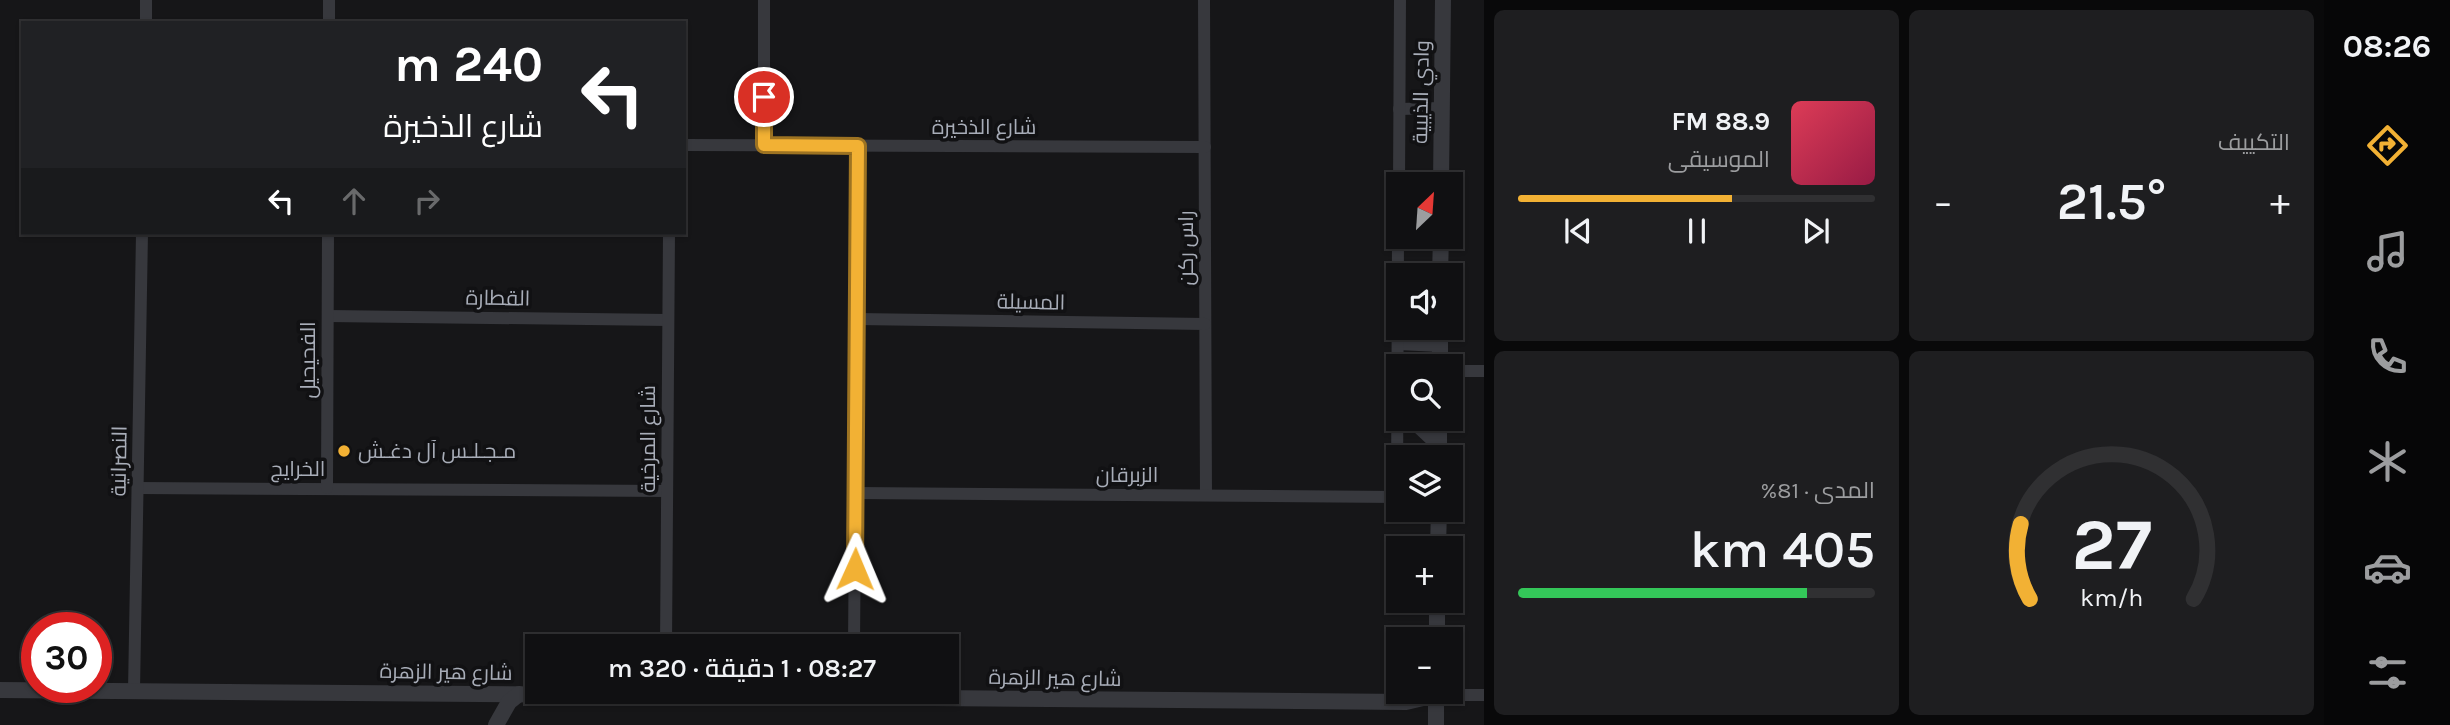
<!DOCTYPE html>
<html lang="ar">
<meta charset="utf-8">
<style>
:root{--surface:#101012;--page:#1e1e20;--text:#f1f3f6;--muted:#9c9d9f;--line:#303032;--accent:#f2b134}
body{margin:0;font-family:Karla,Cairo,sans-serif;background:var(--page);color:var(--text);direction:rtl;height:100vh;display:flex;flex-direction:column;font-size:26px;white-space:nowrap}
*{box-sizing:border-box;margin:0}
p{font-size:23px;color:var(--muted)}
.icon{flex:none;width:38px;height:38px;fill:none;stroke:currentColor;stroke-width:2;stroke-linecap:round;stroke-linejoin:round}
.map{position:relative;flex:1;overflow:hidden;direction:ltr}
.drawer{display:flex;flex-direction:column;gap:10px;padding:10px;background:#09090a;width:840px}
.drawer>*{flex:none}
.top-card{position:absolute;left:21px;top:21px;width:665px;height:214px;border-radius:0px;box-shadow:0 2px 5px #0004,0 0 0 2px var(--line);direction:rtl;background:#202124;color:#fff;overflow:hidden}
.needle{width:46px;rotate:25deg}
.controls{position:absolute;left:1386px;top:172px;display:grid;gap:14px}
.controls a{display:grid;place-items:center;width:77px;height:77px;border-radius:0px;background:var(--surface);box-shadow:0 2px 5px #0004,0 0 0 2px var(--line);font-size:35px}
.speed{position:absolute;left:21px;top:612px;display:flex;gap:14px;font-size:35px;font-weight:700;text-align:center}
.speed>*{display:grid;place-content:center;width:91px;height:91px;border-radius:50%;background:var(--surface);box-shadow:0 2px 5px #0004,0 0 0 2px var(--line);line-height:1}
.speed .limit{border:10px solid #d22;background:#fff;color:#111}
.pin{position:absolute;display:grid;place-items:center;width:60px;height:60px;color:#fff;margin:-30px;border:4px solid #fff;border-radius:50%;box-shadow:0 2px 7px #0007}
.me{position:absolute;width:77px;margin:-38px;rotate:1deg;stroke-linejoin:round;filter:drop-shadow(0 0 5px #0008)}
.turn{display:flex;align-items:center;gap:24px;height:147px;padding:0 28px;font-size:32px}
.turn .icon{width:91px;height:91px;stroke-width:2.5}
.turn b{display:block;font-size:49px;line-height:60px}
.lanes{display:flex;align-items:center;height:66px;padding:0 28px;background:#0003;justify-content:center;gap:35px;direction:ltr}
.lanes .off{opacity:.35}
.big{font-size:52px;font-weight:600;line-height:1.1}
.drawer .card{flex:1;display:flex;flex-direction:column;justify-content:center;gap:10px;min-width:0;padding:0 24px;border-radius:10px;background:var(--page)}
.drawer .dial{align-items:center;gap:0}
.dial svg{height:182px;overflow:visible;fill:none;stroke:var(--line);stroke-width:7;stroke-linecap:round;text-anchor:middle}
.dial text{fill:var(--text);stroke:none}
.song{display:flex;align-items:center;gap:21px}
.cover{width:84px;height:84px;border-radius:10px;background:linear-gradient(135deg,hsl(350 70% 55%),hsl(340 70% 35%))}
.played{height:7px;border-radius:4px;background:linear-gradient(90deg,var(--accent) 60%,var(--line) 60%)}
.keys{display:flex;justify-content:space-around;direction:ltr}
.heat{display:flex;justify-content:space-between;align-items:center;font-size:38px;direction:ltr}
.charge{height:10px;border-radius:5px;background:linear-gradient(90deg,#34c759 81%,var(--line) 0)}
.drawer .tiles{flex:1;display:grid;gap:10px;grid-template-columns:repeat(2,1fr)}
.trip{position:absolute;left:525px;top:634px;width:434px;height:70px;border-radius:0px;background:var(--surface);box-shadow:0 2px 5px #0004,0 0 0 2px var(--line);font-weight:600;line-height:70px;text-align:center;direction:rtl}
main{display:flex;flex:1;min-height:0}
.menu{display:flex;flex-direction:column;width:126px;justify-content:space-around;align-items:center;background:#060607;color:var(--muted)}
.menu .icon{width:49px;height:49px}
.menu .selected{color:var(--accent)}
.menu b{font-size:32px;color:var(--text)}
.map>svg:first-child{display:block}
</style>
<main>
<nav class="menu">
<b>08:26</b>
<svg class="icon selected" aria-label="directions" viewBox="0 0 24 24"><path d="M12 3l9 9-9 9-9-9zM9 14v-3h6M13 9l2 2-2 2"/></svg>
<svg class="icon" aria-label="music" viewBox="0 0 24 24"><path d="M9 18V5l10-2v13"/><circle cx="6" cy="18" r="3"/><circle cx="16" cy="16" r="3"/></svg>
<svg class="icon" aria-label="phone" viewBox="0 0 24 24"><path d="M5 4h4l2 5-3 2q2 4 5 5l2-3 5 2v4C11 20 4 13 5 4z"/></svg>
<svg class="icon" aria-label="climate" viewBox="0 0 24 24"><path d="M12 3v18M4 7l16 10M4 17L20 7"/></svg>
<svg class="icon" aria-label="car" viewBox="0 0 24 24"><path d="M5 17H2v-5l4-1 3-4h7l3 4 3 1v5h-3M9 17h6M6 11h13"/><circle cx="7" cy="17" r="2"/><circle cx="17" cy="17" r="2"/></svg>
<svg class="icon" aria-label="filters" viewBox="0 0 24 24"><path d="M4 7h16M4 17h16"/><circle cx="9" cy="7" r="2"/><circle cx="15" cy="17" r="2"/></svg>
</nav>
<section class="drawer">
<div class="tiles">
<div class="card"><p>التكييف</p>
<div class="heat"><a>−</a><b class="big">21.5°</b><a>+</a></div>
</div>
<div class="card">
<div class="song"><i class="cover"></i><div><b>88.9 FM</b><p>الموسيقى</p></div></div>
<div class="played"></div>
<div class="keys"><svg class="icon" aria-label="previous" viewBox="0 0 24 24"><path d="M18 5L8 12l10 7zM5 5v14"/></svg><svg class="icon" aria-label="pause" viewBox="0 0 24 24"><path d="M8 5v14M16 5v14"/></svg><svg class="icon" aria-label="next" viewBox="0 0 24 24"><path d="M6 5l10 7-10 7zM19 5v14"/></svg></div>
</div>
<div class="card dial"><svg viewBox="0 0 100 80">
<path d="M14 69A42 42 0 1 1 86 69"/>
<path d="M14 69A42 42 0 0 1 10 36" stroke="#f2b134"/>
<text x="50" y="56" font-size="32" font-weight="700">27</text>
<text x="50" y="72" font-size="11">km/h</text>
</svg></div>
<div class="card"><p>المدى · 81%</p><b class="big">405 km</b><div class="charge"></div></div>
</div>
</section>
<div class="map">
<svg width="1484" height="725" viewBox="0 0 1484 725">
<rect width="100%" height="100%" fill="#161618"/>
<g fill="none" stroke-linecap="round" stroke-linejoin="round">
<!-- minor -->
<g stroke="#37383d" stroke-width="12">
<path d="M 764,0 L 764,145"/>
<path d="M 1204,0 L 1206,495"/>
<path d="M 146,23 L 146,0"/>
<path d="M 329,23 L 329,0"/>
<path d="M 1399,109 L 1442,108"/>
<path d="M 684,145 L 1205,147"/>
<path d="M 1399,184 L 1400,0"/>
<path d="M 328,316 L 668,320"/>
<path d="M 857,319 L 1205,324"/>
<path d="M 1398,344 L 1440,346"/>
<path d="M 1451,371 L 1484,371"/>
<path d="M 1408,418 L 1439,447"/>
<path d="M 138,488 L 667,491"/>
<path d="M 327,488 L 328,233"/>
<path d="M 856,493 L 1398,497"/>
<path d="M 1397,497 L 1398,236"/>
<path d="M 666,646 L 669,233"/>
<path d="M 854,646 L 858,146"/>
<path d="M 134,691 L 142,233"/>
<path d="M 1436,695 L 1484,695"/>
</g>
<!-- tertiary -->
<g stroke="#37383d" stroke-width="16">
<path d="M 1441,184 L 1443,0"/>
<path d="M 1440,275 L 1441,236"/>
<path d="M 1440,366 L 1440,327"/>
<path d="M 1439,457 L 1439,418"/>
<path d="M 1438,548 L 1439,509"/>
<path d="M 1437,639 L 1437,600"/>
<path d="M 0,690 L 1406,702 L 1436,695"/>
<path d="M 496,725 L 509,702 L 519,694"/>
<path d="M 1436,725 L 1436,691"/>
</g>
</g>
<g fill="none" stroke-linecap="round" stroke-linejoin="round">
<defs>
<path id="route" d="M 764,97 L 764,145 L 858,146 L 855,569"/>
</defs>
<!-- route casing -->
<use href="#route" stroke="#9d7322" stroke-width="18"/>
<!-- route -->
<use href="#route" stroke="#f2b134" stroke-width="12"/>
</g>
<!-- markers -->
<circle fill="#f2b134" stroke="#111113" stroke-width="2.5" cx="344" cy="451" r="7"/>
<g text-anchor="middle" dominant-baseline="central" stroke-width="7" stroke-linejoin="round" paint-order="stroke">
<!-- street labels -->
<g font-size="21" fill="#a8adb8" stroke="#111113">
<text transform="translate(1421 92) rotate(-89)">وادي الذيبية</text>
<text x="984" y="127">شارع الذخيرة</text>
<text transform="translate(1186 248) rotate(-90)">راس ركن</text>
<text transform="translate(498 298) rotate(1)">القطارة</text>
<text transform="translate(1031 302) rotate(1)">المسيلة</text>
<text transform="translate(308 360) rotate(-90)">الفحيحيل</text>
<text transform="translate(648 439) rotate(-90)">شارع المرخية</text>
<text transform="translate(119 461) rotate(-89)">النصرانية</text>
<text x="298" y="469">الخرايج</text>
<text x="1127" y="475">الزبرقان</text>
<text transform="translate(446 672) rotate(1)">شارع هير الزهرة</text>
<text transform="translate(1055 678) rotate(1)">شارع هير الزهرة</text>
</g>
<!-- poi labels -->
<g font-size="21" fill="#a8adb8" stroke="#111113" text-anchor="start">
<text x="358" y="451">مـجـلـس آل دغـش</text>
</g>
</g>
</svg>
<div class="controls">
<a><svg class="needle" viewBox="-14 -14 28 28"><path d="M0-13l5 13h-10z" fill="#e53935"/><path d="M0 13l5-13h-10z" fill="#9c9d9f"/></svg></a>
<a><svg class="icon" aria-label="sound" viewBox="0 0 24 24"><path d="M4 9h4l5-4v14l-5-4H4zM17 9q2 3 0 6"/></svg></a>
<a><svg class="icon" aria-label="search" viewBox="0 0 24 24"><circle cx="10" cy="10" r="6"/><path d="M15 15l6 6"/></svg></a>
<a><svg class="icon" aria-label="layers" viewBox="0 0 24 24"><path d="M12 4l9 5-9 5-9-5zM3 14l9 5 9-5"/></svg></a>
<a>+</a>
<a>−</a>
</div>
<div class="speed"><div class="limit">30</div></div>
<div class="pin" style="left:764px;top:97px;background:#d93025"><svg class="icon" aria-label="arrive" viewBox="0 0 24 24"><path d="M6 21V4h12l-3 4 3 4H6"/></svg></div>
<svg class="me" style="left:855px;top:569px" viewBox="-20 -20 40 40"><path d="M0-17L14 15 0 8-14 15z" fill="#f2b134" stroke="#fff" stroke-width="4"/></svg>
<div class="trip">08:27 · 1 دقيقة · 320 m</div>
<div class="top-card">
<div class="turn"><svg class="icon" aria-label="left" viewBox="0 0 24 24"><path d="M17 20v-9H6M10 6l-5 5 5 5"/></svg><div><b>240 m</b>شارع الذخيرة</div></div>
<div class="lanes"><svg class="icon" aria-label="left" viewBox="0 0 24 24"><path d="M17 20v-9H6M10 6l-5 5 5 5"/></svg><svg class="icon off" aria-label="ahead" viewBox="0 0 24 24"><path d="M12 20V5M6 11l6-6 6 6"/></svg><svg class="icon off" aria-label="right" viewBox="0 0 24 24"><path d="M7 20v-9h11M14 6l5 5-5 5"/></svg></div>
</div>
</div>
</main>
